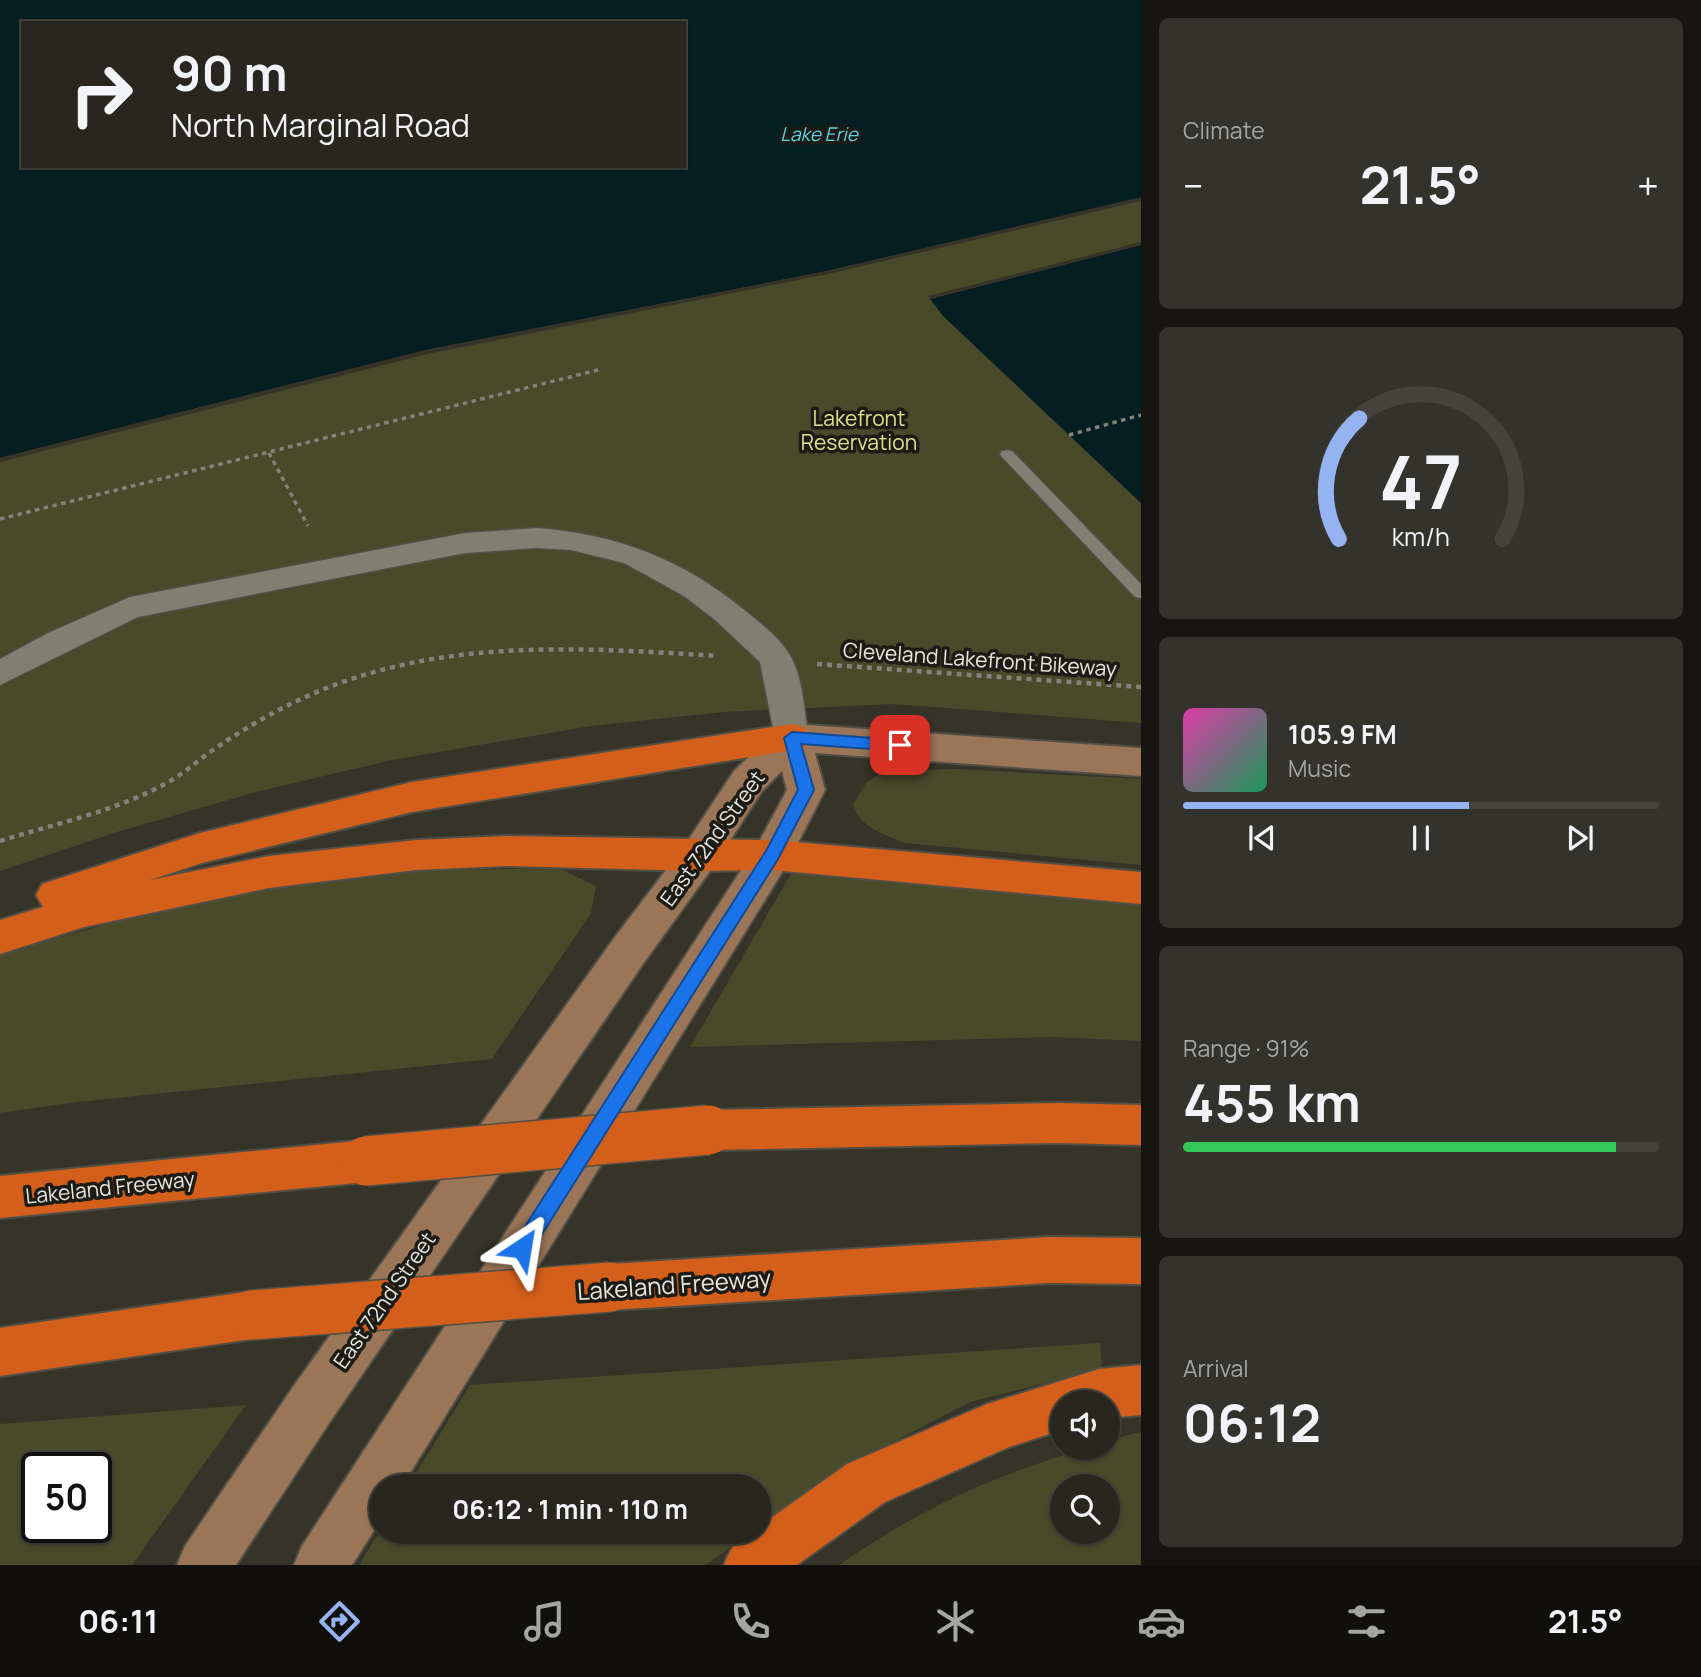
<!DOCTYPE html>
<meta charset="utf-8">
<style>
:root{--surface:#28261f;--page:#34322c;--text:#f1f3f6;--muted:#a5a5a4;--line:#44433d;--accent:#95b2f1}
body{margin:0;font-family:Manrope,sans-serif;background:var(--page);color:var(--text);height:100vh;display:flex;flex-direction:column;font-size:26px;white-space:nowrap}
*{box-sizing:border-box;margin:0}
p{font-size:23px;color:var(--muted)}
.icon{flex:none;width:38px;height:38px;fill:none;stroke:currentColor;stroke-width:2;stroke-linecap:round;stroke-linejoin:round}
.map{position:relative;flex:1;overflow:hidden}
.panel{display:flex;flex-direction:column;gap:18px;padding:18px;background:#161511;width:560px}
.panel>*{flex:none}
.hud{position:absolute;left:21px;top:21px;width:665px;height:147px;border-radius:0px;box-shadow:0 2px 5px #0004,0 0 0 2px var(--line);background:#28261f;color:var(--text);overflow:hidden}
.buttons{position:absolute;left:1050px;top:1390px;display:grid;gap:14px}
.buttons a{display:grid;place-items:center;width:70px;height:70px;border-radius:50%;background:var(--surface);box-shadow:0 2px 5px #0004,0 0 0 2px var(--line);font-size:35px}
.speed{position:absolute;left:21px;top:1452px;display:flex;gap:14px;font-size:35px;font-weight:700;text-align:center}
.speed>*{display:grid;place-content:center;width:91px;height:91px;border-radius:50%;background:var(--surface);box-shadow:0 2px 5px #0004,0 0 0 2px var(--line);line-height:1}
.speed .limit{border:4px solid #111;border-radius:10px;background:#fff;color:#111}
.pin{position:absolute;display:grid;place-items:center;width:60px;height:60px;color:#fff;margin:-30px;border-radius:14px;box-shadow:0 4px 10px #0006}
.me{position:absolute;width:77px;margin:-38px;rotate:33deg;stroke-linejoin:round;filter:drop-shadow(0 0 5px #0008)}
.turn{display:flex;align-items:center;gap:24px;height:147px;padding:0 35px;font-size:32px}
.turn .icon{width:91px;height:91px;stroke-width:2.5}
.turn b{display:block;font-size:49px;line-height:60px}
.big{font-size:52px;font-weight:700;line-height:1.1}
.panel .tile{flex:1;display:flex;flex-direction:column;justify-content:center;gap:10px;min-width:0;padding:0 24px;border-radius:10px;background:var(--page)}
.panel .dial{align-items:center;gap:0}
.dial svg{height:182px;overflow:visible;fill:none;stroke:var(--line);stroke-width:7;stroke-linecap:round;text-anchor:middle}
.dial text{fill:var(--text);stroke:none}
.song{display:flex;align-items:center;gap:21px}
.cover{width:84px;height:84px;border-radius:10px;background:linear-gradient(135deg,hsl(320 70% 55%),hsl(150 70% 35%))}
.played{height:7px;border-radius:4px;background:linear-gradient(90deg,var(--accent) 60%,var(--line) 60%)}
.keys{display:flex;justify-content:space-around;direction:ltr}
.heat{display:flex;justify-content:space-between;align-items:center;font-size:38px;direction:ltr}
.charge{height:10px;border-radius:5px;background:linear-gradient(90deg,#34c759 91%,var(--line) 0)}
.trip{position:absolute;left:369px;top:1474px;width:402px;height:70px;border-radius:35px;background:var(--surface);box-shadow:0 2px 5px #0004,0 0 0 2px var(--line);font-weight:700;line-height:70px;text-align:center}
.tab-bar{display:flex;height:112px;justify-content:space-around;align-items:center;background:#100f0c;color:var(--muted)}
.tab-bar .icon{width:49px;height:49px}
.tab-bar .active{color:var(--accent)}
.tab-bar b{font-size:32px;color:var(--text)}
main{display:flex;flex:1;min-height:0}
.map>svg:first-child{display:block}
</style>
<main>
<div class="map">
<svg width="1141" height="1565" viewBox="0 0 1141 1565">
<rect width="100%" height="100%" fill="#363329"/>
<!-- green -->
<g fill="#484a2a" fill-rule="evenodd">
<path d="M 1141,89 L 1141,723 L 892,704 L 724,712 L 591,726 L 392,760 L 256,792 L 117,832 L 0,871 L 0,331 Z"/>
<path d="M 956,769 L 1141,779 L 1141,865 L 904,843 C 882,833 860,828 853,804 L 866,783 L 884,771 Z"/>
<path d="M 795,867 L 1141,896 L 1141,1041 L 1053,1037 L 690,1047 Z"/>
<path d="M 559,868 L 596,886 L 591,913 L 492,1059 L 69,1103 L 0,1113 L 0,954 L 129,918 L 351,872 Z"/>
<path d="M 1100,1343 L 1102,1369 L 970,1402 L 823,1479 L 760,1525 L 760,1486 L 408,1486 L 470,1385 Z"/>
<path d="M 246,1405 L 132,1565 L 0,1565 L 0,1424 ZM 37,1468 L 96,1468 L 96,1528 L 37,1528 Z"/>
<path d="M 1141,1432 L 1141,1565 L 839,1565 C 904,1520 965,1488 1040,1463 C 1063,1455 1083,1447 1108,1447 L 1108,1440 ZM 1062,1486 L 1108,1486 L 1108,1531 L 1062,1531 Z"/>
<path d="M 381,1529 L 382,1531 L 752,1531 L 706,1565 L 359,1565 Z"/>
</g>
<!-- water -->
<g fill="#051e22" fill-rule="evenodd">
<path d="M 0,0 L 1141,0 L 1141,198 L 827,271 L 426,350 L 0,458 ZM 23,23 L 684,23 L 684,166 L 23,166 Z"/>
<path d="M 1141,245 L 1141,503 L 943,316 L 930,299 Z"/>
</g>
<!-- pier -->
<g fill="#363329">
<path d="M 1141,197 L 1141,201 L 828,274 L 427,354 L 0,462 L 0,458 L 426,350 L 827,271 Z"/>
<path d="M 1141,242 L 1141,245 L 930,299 L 928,296 Z"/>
</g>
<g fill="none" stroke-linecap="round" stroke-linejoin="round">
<defs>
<path id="service" d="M 1007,450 L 1012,451 L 1141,584 L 1141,598 L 1135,597 L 1002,457 L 1000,454 L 1002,451 Z"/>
<path id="minor" d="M 537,528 C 616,534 682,559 743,609 C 761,624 781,638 792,659 C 804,683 804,713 809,738 L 804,747 L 792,750 L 780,747 L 775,738 L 760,662 L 714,619 L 684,596 L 624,563 L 571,550 L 537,548 L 465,553 L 138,617 L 0,685 L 0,659 L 48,633 L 130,597 L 465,533 Z"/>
<path id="secondary" d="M 792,724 L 1141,748 L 1141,776 L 815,753 L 825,790 L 786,866 L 402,1486 L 382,1486 L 382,1518 L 352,1565 L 294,1565 L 302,1546 L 758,844 L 787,790 L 782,771 L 762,791 L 713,867 L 645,961 L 329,1423 L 236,1565 L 177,1565 L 185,1546 L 293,1387 L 615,937 L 685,845 L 734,771 L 779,728 Z"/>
<g id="motorway">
<path d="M 792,724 L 805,728 L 811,738 L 805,748 L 412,812 L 202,863 L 150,880 L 269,856 L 416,840 L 506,836 L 772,840 L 1141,872 L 1141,904 L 772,870 L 699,871 L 506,866 L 416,870 L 269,888 L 84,927 L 0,954 L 0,920 L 43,907 L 36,895 L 42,884 L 200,833 L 412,782 Z"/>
<path d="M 1058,1103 L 1141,1105 L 1141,1145 L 1058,1143 L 708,1150 L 692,1144 L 685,1130 L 692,1116 L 708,1110 Z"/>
<path d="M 366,1140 L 382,1146 L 389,1161 L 382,1176 L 366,1182 L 0,1218 L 0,1176 Z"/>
<path d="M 1049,1237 L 1141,1238 L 1141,1284 L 1049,1283 L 610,1310 L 593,1303 L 586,1287 L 593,1271 L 610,1264 Z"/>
<path d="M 252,1291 L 270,1298 L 277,1315 L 270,1332 L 252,1339 L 0,1376 L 0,1328 Z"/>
<path d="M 1141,1365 L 1141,1415 L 1108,1418 L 1108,1402 L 1062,1402 L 1062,1430 L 1009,1447 L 885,1502 L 797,1565 L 724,1565 C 730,1549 740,1531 760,1531 L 760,1526 L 847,1464 L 987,1404 L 1099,1369 Z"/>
</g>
</defs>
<!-- service casing -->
<use href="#service" stroke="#514f46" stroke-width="3"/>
<!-- minor casing -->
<use href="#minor" stroke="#514f46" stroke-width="3"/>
<!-- secondary casing -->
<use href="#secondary" stroke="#514f46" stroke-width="4"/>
<!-- motorway casing -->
<use href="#motorway" stroke="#514f46" stroke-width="4"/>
<!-- path-far1 -->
<g stroke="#848179" stroke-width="3.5" stroke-dasharray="4.5 4.5" stroke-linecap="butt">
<path d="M 1069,435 L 1141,415"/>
<path d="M 269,453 L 308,526"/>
<path d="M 0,519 L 602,369"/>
</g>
<!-- path -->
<g stroke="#848179" stroke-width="4.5" stroke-dasharray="5 5" stroke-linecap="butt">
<path d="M 817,664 L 1141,687"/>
<path d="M 0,841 C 57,823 118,811 170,781 C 186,772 198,760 213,750 C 252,723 295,699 340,683 C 461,639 591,648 718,656"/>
</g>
<!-- service -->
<use href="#service" fill="#817e72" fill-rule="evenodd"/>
<!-- minor -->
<use href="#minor" fill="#817e72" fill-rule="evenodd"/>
<!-- secondary -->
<use href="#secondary" fill="#9a7558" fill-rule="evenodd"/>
<!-- motorway -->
<use href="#motorway" fill="#d35f1a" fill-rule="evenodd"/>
<defs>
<g id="motorway-bridge">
<path d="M 366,1161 L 708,1130"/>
<path d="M 252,1315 L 610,1287"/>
</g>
</defs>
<!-- motorway-bridge casing -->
<use href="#motorway-bridge" stroke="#514f46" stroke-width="52" stroke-linecap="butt"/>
<!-- motorway-bridge -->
<use href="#motorway-bridge" stroke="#d35f1a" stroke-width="49"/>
</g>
<!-- route -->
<path fill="#1a73e8" stroke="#114b97" stroke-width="2" d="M 792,732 L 900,740 L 907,745 L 900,751 L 801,744 L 814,790 L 778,859 L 529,1255 L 522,1258 L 515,1255 L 512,1248 L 515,1242 L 766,851 L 798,790 L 784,738 Z"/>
<g text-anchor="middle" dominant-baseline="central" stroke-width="7" stroke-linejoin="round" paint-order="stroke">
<!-- far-water labels -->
<g font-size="19" font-style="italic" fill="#5dd3e6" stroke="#1c1b16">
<text x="819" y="134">Lake Erie</text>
</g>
<!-- park labels -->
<g font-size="21" fill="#dce28c" stroke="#1c1b16">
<text x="859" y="418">Lakefront<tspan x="859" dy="24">Reservation</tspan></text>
</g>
<!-- street labels -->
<g font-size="21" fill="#e6e4de" stroke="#1c1b16">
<text transform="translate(980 659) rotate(4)">Cleveland Lakefront Bikeway</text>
<text transform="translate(712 838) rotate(-54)">East 72nd Street</text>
<text transform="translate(110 1187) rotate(-6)">Lakeland Freeway</text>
<text transform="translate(384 1300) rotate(-55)">East 72nd Street</text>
</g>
<!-- near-street labels -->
<g font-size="24" fill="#e6e4de" stroke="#1c1b16">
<text transform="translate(674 1284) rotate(-4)">Lakeland Freeway</text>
</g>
</g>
</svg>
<div class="buttons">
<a><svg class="icon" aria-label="sound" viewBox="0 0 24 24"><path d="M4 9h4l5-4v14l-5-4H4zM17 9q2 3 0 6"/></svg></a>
<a><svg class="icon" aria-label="search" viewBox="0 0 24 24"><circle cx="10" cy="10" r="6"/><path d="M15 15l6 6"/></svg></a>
</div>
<div class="speed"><div class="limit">50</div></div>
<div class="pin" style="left:900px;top:745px;background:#d93025"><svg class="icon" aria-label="arrive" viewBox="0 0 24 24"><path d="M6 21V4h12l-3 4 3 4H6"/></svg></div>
<svg class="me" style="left:522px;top:1248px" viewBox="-20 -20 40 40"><path d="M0-17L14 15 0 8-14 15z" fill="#1a73e8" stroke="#fff" stroke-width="4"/></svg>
<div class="trip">06:12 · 1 min · 110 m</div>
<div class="hud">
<div class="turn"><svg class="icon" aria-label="right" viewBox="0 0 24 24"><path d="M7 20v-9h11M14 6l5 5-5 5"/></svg><div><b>90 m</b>North Marginal Road</div></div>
</div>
</div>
<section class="panel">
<div class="tile"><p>Climate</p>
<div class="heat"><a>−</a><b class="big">21.5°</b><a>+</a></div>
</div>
<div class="tile dial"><svg viewBox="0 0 100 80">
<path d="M14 69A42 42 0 1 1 86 69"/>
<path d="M14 69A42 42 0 0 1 23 16" stroke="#95b2f1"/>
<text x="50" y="56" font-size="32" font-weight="700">47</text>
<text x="50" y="72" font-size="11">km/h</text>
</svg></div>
<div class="tile">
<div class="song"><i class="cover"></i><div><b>105.9 FM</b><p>Music</p></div></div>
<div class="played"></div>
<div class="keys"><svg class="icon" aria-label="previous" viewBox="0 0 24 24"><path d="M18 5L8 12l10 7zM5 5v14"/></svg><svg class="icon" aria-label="pause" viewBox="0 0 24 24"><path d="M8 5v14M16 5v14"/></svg><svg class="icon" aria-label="next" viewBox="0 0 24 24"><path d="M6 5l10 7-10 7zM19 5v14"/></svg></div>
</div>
<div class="tile"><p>Range · 91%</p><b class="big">455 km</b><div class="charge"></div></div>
<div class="tile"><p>Arrival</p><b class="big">06:12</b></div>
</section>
</main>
<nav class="tab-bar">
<b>06:11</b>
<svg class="icon active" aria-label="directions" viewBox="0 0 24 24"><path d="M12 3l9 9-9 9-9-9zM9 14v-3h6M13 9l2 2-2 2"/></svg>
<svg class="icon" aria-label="music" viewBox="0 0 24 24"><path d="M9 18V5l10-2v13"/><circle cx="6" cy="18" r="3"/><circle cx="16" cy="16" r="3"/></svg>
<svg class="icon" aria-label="phone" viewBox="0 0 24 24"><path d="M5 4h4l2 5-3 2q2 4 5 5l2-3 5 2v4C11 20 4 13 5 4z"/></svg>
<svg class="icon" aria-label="climate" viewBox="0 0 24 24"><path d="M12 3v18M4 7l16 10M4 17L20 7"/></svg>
<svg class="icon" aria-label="car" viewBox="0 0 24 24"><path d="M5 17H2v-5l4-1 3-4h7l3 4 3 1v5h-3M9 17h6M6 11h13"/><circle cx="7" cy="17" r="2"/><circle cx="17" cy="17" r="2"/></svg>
<svg class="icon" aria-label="filters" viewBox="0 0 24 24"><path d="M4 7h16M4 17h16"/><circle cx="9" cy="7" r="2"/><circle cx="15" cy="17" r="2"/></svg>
<b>21.5°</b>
</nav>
